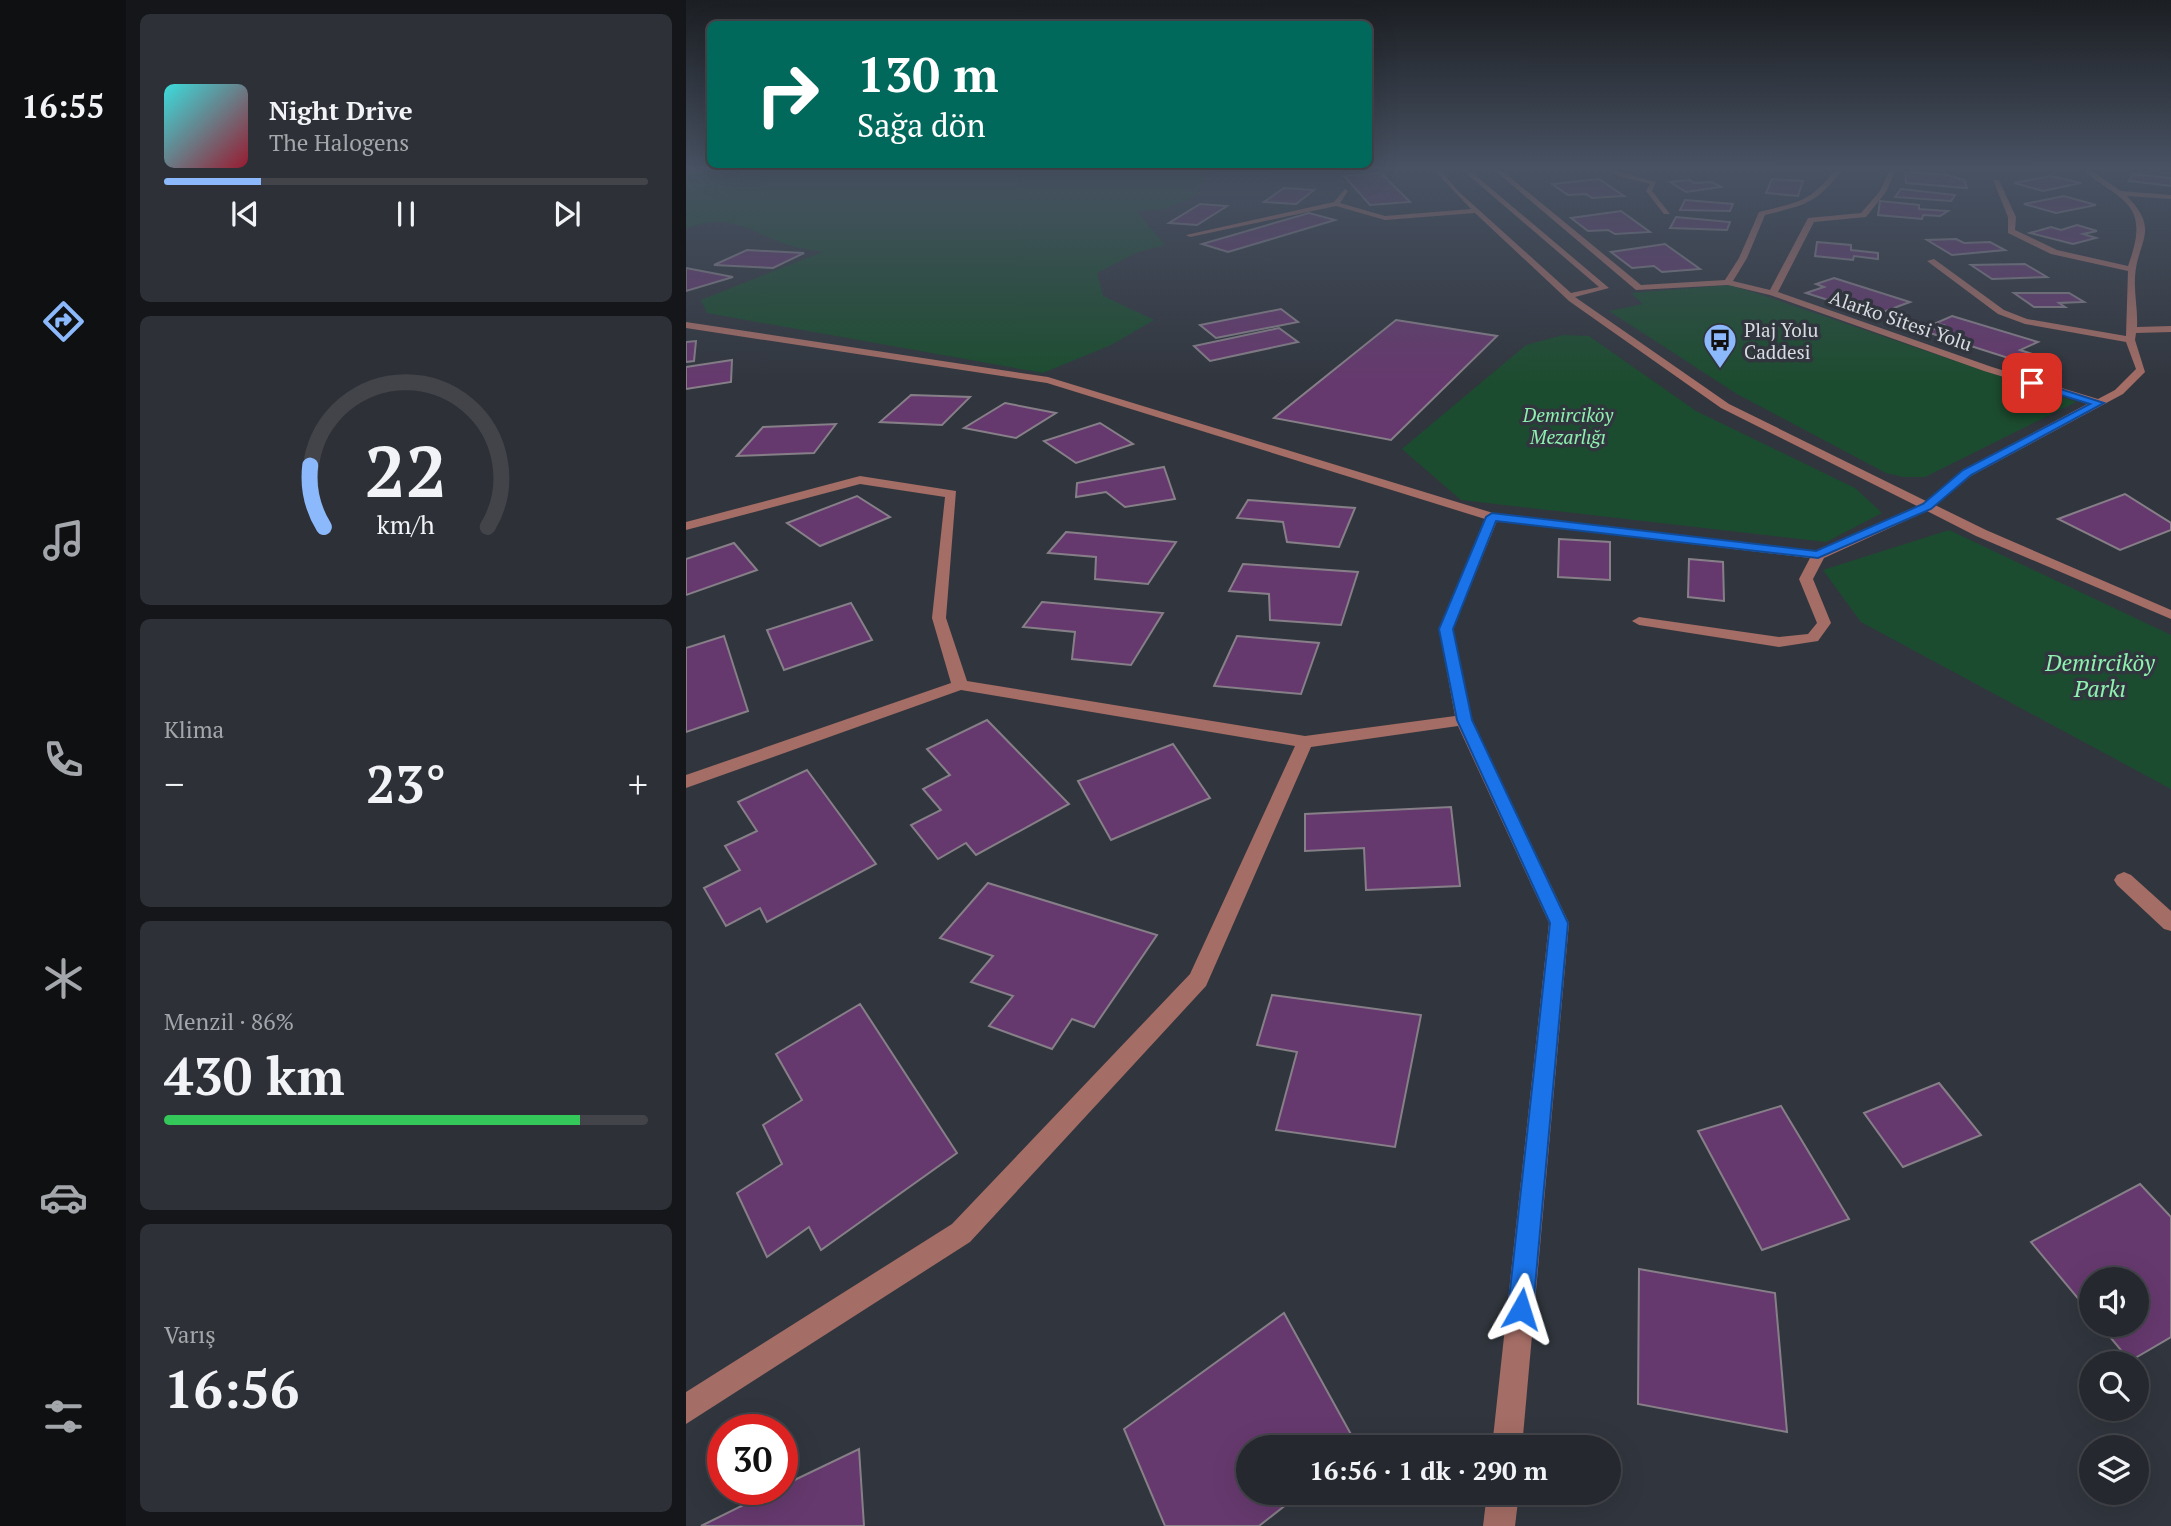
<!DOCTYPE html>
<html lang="tr">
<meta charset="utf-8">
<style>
:root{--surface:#25282e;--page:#2d3036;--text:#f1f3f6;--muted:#a3a6aa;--line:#42444a;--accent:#8bb9fc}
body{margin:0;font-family:"PT Serif",serif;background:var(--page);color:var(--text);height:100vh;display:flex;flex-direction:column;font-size:26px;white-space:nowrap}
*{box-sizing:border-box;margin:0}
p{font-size:23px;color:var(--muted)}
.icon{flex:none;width:38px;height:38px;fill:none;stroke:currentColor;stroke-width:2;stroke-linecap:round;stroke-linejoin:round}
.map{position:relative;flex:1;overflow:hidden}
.side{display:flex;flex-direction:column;gap:14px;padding:14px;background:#141619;width:560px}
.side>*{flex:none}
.guide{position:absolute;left:21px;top:21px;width:665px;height:147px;border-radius:10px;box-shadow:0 7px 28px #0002,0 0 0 2px var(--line);background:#00695c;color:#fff;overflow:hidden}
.fabs{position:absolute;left:1393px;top:1267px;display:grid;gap:14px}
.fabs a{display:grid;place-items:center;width:70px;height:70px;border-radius:50%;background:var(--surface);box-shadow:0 7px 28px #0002,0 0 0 2px var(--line);font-size:35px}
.speed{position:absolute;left:21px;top:1414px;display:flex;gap:14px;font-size:35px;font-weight:700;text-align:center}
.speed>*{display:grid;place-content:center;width:91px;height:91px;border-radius:50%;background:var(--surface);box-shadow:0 7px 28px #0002,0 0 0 2px var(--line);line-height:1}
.speed .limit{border:10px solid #d22;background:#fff;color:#111}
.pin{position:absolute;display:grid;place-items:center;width:60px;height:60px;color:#fff;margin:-30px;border-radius:14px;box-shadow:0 4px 10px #0006}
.me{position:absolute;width:77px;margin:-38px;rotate:6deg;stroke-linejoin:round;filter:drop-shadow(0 0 5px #0008)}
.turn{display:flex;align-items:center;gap:24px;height:147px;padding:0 35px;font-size:32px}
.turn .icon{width:91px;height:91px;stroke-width:2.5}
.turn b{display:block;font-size:49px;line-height:60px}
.big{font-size:52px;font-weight:700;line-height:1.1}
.side .widget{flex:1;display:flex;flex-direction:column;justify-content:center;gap:10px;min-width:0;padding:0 24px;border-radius:10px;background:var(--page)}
.side .dial{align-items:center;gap:0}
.dial svg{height:182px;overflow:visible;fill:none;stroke:var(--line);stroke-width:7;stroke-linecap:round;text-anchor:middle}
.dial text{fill:var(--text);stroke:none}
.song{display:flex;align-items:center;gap:21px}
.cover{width:84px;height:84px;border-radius:10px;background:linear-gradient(135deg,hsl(180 70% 55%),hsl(350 70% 35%))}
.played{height:7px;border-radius:4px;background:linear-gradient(90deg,var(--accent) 20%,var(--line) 20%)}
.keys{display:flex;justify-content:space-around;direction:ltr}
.heat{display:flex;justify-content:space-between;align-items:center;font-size:38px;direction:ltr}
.charge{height:10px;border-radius:5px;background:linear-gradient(90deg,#34c759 86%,var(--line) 0)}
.trip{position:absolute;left:550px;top:1435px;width:385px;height:70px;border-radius:35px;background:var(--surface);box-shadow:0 7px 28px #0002,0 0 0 2px var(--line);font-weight:700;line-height:70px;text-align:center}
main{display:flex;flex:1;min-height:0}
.tab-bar{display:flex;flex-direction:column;width:126px;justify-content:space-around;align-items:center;background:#0f1012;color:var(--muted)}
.tab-bar .icon{width:49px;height:49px}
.tab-bar .selected{color:var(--accent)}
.tab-bar b{font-size:32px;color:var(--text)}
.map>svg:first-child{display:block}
</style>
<main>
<nav class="tab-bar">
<b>16:55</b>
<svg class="icon selected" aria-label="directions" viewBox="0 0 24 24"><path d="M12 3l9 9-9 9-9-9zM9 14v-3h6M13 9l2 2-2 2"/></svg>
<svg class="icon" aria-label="music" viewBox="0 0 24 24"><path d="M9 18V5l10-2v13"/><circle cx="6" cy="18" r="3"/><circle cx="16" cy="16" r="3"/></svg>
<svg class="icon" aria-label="phone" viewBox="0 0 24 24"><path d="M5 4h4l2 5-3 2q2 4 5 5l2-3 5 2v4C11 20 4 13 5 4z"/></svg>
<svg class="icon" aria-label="climate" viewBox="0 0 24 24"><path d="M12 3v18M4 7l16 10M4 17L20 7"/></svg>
<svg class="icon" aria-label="car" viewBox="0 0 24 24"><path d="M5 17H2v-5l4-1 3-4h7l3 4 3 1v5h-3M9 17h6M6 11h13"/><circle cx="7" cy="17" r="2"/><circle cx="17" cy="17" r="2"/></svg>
<svg class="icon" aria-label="filters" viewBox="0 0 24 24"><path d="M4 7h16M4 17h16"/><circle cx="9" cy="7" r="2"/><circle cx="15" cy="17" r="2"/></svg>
</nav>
<section class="side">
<div class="widget">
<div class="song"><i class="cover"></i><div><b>Night Drive</b><p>The Halogens</p></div></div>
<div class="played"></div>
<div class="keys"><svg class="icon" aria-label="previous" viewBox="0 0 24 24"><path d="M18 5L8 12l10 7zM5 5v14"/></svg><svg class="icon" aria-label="pause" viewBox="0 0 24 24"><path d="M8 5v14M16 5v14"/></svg><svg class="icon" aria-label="next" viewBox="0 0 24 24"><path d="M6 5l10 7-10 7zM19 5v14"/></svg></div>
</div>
<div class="widget dial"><svg viewBox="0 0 100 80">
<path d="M14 69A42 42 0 1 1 86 69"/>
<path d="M14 69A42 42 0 0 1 8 42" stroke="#8bb9fc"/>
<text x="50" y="56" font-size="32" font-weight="700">22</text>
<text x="50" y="72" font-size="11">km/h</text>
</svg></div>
<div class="widget"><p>Klima</p>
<div class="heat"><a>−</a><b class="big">23°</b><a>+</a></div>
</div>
<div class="widget"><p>Menzil · 86%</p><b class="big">430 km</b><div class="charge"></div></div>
<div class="widget"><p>Varış</p><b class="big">16:56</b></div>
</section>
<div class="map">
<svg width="1485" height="1526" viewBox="0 0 1485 1526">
<rect width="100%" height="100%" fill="#31363e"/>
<!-- green -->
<g fill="#1c4c2f">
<path d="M 0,169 L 522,169 L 524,170 L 508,197 L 479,209 L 450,211 L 479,245 L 452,252 L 411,273 L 417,296 L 468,320 L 425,345 L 357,373 L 21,313 L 15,300 L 136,252 C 128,250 118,249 109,247 C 67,235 46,210 0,229 Z"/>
<path d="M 1044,285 L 1082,297 L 1390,402 L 1239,477 L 1217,477 L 1200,473 L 1051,394 L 923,311 L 957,304 L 945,293 Z"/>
<path d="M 877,335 L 903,336 L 1010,411 L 1169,488 L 1196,513 L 1140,542 L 775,500 L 716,449 L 840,345 Z"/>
<path d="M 1263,530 L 1485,635 L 1485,789 L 1175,622 L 1137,570 Z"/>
</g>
<!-- building -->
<g fill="#66396e" stroke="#867f88" stroke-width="2">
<path d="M 1219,172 L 1262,175 L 1278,180 L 1281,188 L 1220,183 Z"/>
<path d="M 695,173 L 724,202 L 684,205 L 658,176 Z"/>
<path d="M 1447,174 L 1485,178 L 1485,186 L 1443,181 Z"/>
<path d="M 1365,176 L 1395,183 L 1357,191 L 1328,183 Z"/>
<path d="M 913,179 L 938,196 L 906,198 L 900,194 L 882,195 L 866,184 Z"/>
<path d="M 1086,179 L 1117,181 L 1112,196 L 1080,193 Z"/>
<path d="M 1004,180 L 1008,183 L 1026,182 L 1035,187 L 1000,192 L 984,182 Z"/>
<path d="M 598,188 L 628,190 L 610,204 L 578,202 Z"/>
<path d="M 1215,189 L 1269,195 L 1265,201 L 1209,197 Z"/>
<path d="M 1378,196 L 1410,205 L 1370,213 L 1338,204 Z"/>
<path d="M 999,200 L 1047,204 L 1044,211 L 994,210 Z"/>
<path d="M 1194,201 L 1233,205 L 1233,209 L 1262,211 L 1254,216 L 1237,215 L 1236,219 L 1192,215 Z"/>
<path d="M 514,204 L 541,206 L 511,225 L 483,223 Z"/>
<path d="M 935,211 L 964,232 L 929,234 L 922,230 L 902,231 L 885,218 Z"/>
<path d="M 623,213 L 649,220 L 542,252 L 516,244 Z"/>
<path d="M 990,217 L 1044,222 L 1041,230 L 984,228 Z"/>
<path d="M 1391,225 L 1411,231 L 1397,234 L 1410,238 L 1387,244 L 1344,233 L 1365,227 L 1375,230 Z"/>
<path d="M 1270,239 L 1278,243 L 1304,242 L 1319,250 L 1266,255 L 1241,240 Z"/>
<path d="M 1131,242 L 1165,245 L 1165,250 L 1192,253 L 1192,259 L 1168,256 L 1167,260 L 1129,256 Z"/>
<path d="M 979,244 L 1014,269 L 976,272 L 968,266 L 946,268 L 925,252 Z"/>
<path d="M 61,250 L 118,253 L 87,268 L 28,265 Z"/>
<path d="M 1339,264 L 1361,277 L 1306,279 L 1285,265 Z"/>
<path d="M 0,268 L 47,277 L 0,291 Z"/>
<path d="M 1148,278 L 1224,302 L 1189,315 L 1120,293 L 1138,287 L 1130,284 Z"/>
<path d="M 1328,293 L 1383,293 L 1398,302 L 1373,303 L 1379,307 L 1348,307 Z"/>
<path d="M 595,309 L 612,322 L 530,338 L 514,325 Z"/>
<path d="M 1266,316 L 1352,342 L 1334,350 L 1355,357 L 1341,364 L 1241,332 L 1257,325 L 1250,323 Z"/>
<path d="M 710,320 L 811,336 L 705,440 L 588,418 Z"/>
<path d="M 593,328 L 612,342 L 524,361 L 508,346 Z"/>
<path d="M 10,341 L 8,361 L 0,362 L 0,342 Z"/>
<path d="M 46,360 L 45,382 L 0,389 L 0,367 Z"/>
<path d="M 225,395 L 284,397 L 256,425 L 194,422 Z"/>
<path d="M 319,403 L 370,413 L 330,438 L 278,428 Z"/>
<path d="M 414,423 L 447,444 L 390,463 L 358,441 Z"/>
<path d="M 150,424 L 128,453 L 51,456 L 77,427 Z"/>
<path d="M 478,467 L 489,499 L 439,507 L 420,492 L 390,497 L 391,483 Z"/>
<path d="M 1439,494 L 1485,523 L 1485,530 L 1434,550 L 1372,519 Z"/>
<path d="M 171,496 L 204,517 L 134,546 L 101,523 Z"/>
<path d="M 562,500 L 669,508 L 653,547 L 601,542 L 597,522 L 551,518 Z"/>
<path d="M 380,532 L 490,542 L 462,584 L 409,579 L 410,557 L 362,553 Z"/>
<path d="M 873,539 L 924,542 L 924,580 L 872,577 Z"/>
<path d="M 48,543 L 71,570 L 0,595 L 0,559 Z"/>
<path d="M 1003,559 L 1037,562 L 1038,601 L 1002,597 Z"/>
<path d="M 557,564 L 672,572 L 655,625 L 584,620 L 583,594 L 543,591 Z"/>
<path d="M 356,602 L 477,613 L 445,665 L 386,659 L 389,632 L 337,627 Z"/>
<path d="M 165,603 L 186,640 L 98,670 L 81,630 Z"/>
<path d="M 38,636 L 62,711 L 0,732 L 0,648 Z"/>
<path d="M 551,636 L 633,643 L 615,694 L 528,686 Z"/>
<path d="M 301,720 L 383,804 L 290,855 L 280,843 L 252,859 L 225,825 L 255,810 L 237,789 L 264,775 L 241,749 Z"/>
<path d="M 487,744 L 524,798 L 425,840 L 392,781 Z"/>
<path d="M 121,770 L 190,864 L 81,922 L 74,908 L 40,926 L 18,888 L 54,870 L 39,846 L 71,831 L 52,802 Z"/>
<path d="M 765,807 L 774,886 L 680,890 L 678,848 L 619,851 L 619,814 Z"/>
<path d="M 302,883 L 471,935 L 408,1027 L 386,1019 L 366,1049 L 303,1026 L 327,996 L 285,982 L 307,956 L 254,938 Z"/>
<path d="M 586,995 L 735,1015 L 709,1147 L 590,1130 L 611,1052 L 571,1045 Z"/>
<path d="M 174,1004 L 271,1153 L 135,1250 L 123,1227 L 81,1257 L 51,1193 L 96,1164 L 77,1125 L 116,1100 L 90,1054 Z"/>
<path d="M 1253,1083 L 1295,1135 L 1217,1167 L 1178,1113 Z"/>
<path d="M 1095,1106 L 1163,1219 L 1076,1250 L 1012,1131 Z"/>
<path d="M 1454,1184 L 1485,1217 L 1485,1337 L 1444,1361 L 1414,1325 L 1451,1325 L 1451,1279 L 1405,1279 L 1405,1314 L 1345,1242 Z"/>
<path d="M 953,1269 L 1089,1293 L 1101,1432 L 952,1404 Z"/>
<path d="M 598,1313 L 672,1447 L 562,1447 L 562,1493 L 615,1493 L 573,1526 L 479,1526 L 438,1429 Z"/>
<path d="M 173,1449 L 178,1526 L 15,1526 L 90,1489 L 96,1489 L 96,1486 Z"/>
</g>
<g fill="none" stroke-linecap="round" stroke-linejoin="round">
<!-- minor -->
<g fill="#a46d65" fill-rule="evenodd">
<path d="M 747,169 L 754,169 L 772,191 L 885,293 L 913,287 L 775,169 L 782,169 L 923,288 L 889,297 L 1043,404 L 1240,501 L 1277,470 L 1403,403 L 1298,371 L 1084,295 L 1042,285 L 950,290 L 807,169 L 814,169 L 955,285 L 1039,280 L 1053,258 L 1073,212 C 1114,201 1122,204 1150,169 L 1157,169 C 1129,205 1121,204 1079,215 L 1061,258 L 1047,281 L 1084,290 L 1122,218 L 1175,213 L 1194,191 L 1204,169 L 1210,169 L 1200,192 L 1180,217 L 1128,222 L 1092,292 L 1306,367 L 1412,399 L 1429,390 L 1450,369 L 1440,342 L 1339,324 L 1312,314 L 1241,261 L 1248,259 L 1318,310 L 1341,319 L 1440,336 L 1442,271 L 1365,254 L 1322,233 L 1322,217 L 1307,180 L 1313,180 L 1330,217 L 1329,230 L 1371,250 L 1442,266 C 1465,203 1438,203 1395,169 L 1403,169 L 1435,191 L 1485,195 L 1485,199 L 1441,196 C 1475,231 1451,241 1449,277 C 1448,294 1452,310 1451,327 L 1485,326 L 1485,332 L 1450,333 L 1449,340 L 1459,372 L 1437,394 L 1285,476 L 1249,505 L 1300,530 L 1485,610 L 1485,619 L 1290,536 L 1241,511 L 1138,558 L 1127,579 L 1145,623 L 1132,641 L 1093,647 L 953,625 L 946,621 L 953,617 L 1093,637 L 1122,634 L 1131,623 L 1113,579 L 1124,558 L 811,521 L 767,629 L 786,720 L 883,923 L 836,1447 L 806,1447 L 863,923 L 772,726 L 625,747 L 520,986 L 284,1242 L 0,1424 L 0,1392 L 266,1224 L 504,974 L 609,746 L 275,690 L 0,788 L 0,775 L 265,683 L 246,618 L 259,497 L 174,484 L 0,530 L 0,522 L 174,476 L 270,491 L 260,618 L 281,681 L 619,736 L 769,716 L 753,629 L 799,519 L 361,383 L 0,328 L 0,322 L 362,377 L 807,513 L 1130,551 L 1231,506 L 1035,408 L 883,301 L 789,213 L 699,220 L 650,206 L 504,237 L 500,235 L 648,202 L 659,189 L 662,191 L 654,203 L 699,216 L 785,209 Z"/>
<path d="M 922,169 L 970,182 L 966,191 L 984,214 L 978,214 L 960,191 L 964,184 L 932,176 Z"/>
<path d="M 1438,872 L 1445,875 L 1485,911 L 1485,931 L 1478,929 L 1431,885 L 1428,880 L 1431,875 Z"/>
<path d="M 801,1493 L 833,1493 L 829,1526 L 797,1526 Z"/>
</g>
</g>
<!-- sky -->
<linearGradient id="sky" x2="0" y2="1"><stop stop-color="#1b1e22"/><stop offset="0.44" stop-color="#485263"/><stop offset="1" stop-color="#485263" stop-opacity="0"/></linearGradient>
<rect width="1485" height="383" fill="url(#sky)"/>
<!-- route -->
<path fill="#1a73e8" stroke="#114b97" stroke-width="2" d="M 1346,380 L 1418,403 L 1285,475 L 1245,509 L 1132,558 L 810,521 L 767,629 L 786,720 L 882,923 L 847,1309 L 844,1318 L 835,1322 L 826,1318 L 822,1309 L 864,923 L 771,720 L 753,629 L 800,517 L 806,513 L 1130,551 L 1237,504 L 1277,470 L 1404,404 L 1343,385 L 1343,381 Z"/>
<!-- icons -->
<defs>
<symbol id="bus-pin" viewBox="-11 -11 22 30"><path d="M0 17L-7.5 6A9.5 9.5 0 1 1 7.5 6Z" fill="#8bb9fc" stroke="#31363e"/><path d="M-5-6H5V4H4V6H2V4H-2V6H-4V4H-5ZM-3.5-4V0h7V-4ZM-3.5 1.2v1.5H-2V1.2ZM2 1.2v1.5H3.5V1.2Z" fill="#111"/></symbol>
</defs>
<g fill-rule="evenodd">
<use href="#bus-pin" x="1015" y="321" width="38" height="52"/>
</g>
<g text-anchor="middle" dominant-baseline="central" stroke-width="7" stroke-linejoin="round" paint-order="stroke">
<!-- far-street labels -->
<g font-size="19" fill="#d8dbe0" stroke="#31363e">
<text transform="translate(1215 320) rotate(19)">Alarko Sitesi Yolu</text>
</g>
<!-- far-poi labels -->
<g font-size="19" fill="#d8dbe0" stroke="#31363e" text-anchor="start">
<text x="1058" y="329">Plaj Yolu<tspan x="1058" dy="22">Caddesi</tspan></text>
</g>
<!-- far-park labels -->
<g font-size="19" font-style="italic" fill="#8ff1b0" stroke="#31363e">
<text x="882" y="414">Demirciköy<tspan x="882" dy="22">Mezarlığı</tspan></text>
</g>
<!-- park labels -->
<g font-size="23" font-style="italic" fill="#8ff1b0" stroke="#31363e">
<text x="1414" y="662">Demirciköy<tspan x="1414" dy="26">Parkı</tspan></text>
</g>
</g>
</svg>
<div class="fabs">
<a><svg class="icon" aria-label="sound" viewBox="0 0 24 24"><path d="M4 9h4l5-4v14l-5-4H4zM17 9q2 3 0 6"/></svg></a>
<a><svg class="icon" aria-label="search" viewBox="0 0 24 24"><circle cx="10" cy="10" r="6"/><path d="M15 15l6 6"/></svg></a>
<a><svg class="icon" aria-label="layers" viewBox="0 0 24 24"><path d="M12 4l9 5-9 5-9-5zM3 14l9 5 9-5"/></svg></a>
</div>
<div class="speed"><div class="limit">30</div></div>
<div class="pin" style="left:1346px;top:383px;background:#d93025"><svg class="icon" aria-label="arrive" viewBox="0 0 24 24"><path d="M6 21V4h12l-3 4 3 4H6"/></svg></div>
<svg class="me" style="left:835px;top:1309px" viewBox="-20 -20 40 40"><path d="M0-17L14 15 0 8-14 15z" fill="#1a73e8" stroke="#fff" stroke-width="4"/></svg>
<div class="trip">16:56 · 1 dk · 290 m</div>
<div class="guide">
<div class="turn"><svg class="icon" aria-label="right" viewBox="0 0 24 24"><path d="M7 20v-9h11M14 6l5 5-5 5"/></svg><div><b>130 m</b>Sağa dön</div></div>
</div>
</div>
</main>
